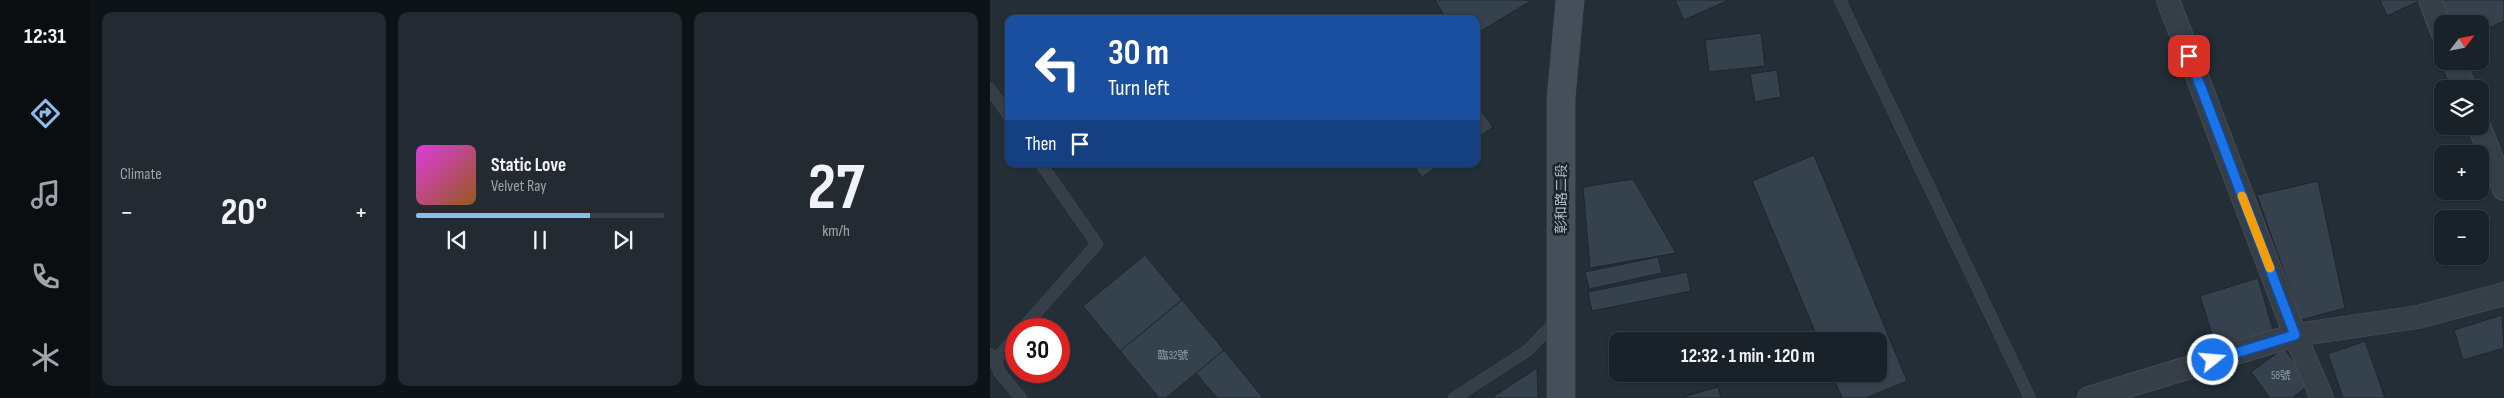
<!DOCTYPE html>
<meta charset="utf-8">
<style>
:root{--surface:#1a2229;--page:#232a31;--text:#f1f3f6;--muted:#9fa4a8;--line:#383f46;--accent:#8cbeed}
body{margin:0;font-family:"Sofia Sans Condensed","Noto Sans TC",sans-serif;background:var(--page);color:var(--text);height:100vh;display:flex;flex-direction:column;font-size:19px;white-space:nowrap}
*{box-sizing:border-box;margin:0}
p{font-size:16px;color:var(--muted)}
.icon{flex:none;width:28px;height:28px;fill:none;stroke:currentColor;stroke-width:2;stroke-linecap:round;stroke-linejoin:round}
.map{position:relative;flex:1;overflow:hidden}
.side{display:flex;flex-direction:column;gap:12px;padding:12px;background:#0e1317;width:900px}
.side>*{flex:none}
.guide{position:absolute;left:15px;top:15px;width:475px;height:152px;border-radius:10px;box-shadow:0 1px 4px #0004,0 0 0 1px var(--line);background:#1a4fa0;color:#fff;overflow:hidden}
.needle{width:32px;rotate:58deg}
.controls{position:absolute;left:1444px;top:15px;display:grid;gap:10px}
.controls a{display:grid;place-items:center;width:55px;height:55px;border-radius:10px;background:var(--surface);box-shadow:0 1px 4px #0004,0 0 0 1px var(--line);font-size:25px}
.speed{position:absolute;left:15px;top:318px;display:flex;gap:10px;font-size:25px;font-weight:700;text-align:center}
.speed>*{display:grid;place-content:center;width:65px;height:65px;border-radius:50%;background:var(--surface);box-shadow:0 1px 4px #0004,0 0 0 1px var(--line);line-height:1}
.speed .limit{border:8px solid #d22;background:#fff;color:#111}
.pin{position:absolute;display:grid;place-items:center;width:42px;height:42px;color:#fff;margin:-21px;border-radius:10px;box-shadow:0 2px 8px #0006}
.me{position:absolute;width:55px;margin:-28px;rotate:73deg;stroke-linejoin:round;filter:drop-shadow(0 0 4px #0008)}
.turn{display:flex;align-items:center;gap:18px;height:105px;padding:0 20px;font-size:22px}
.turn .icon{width:65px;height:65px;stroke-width:2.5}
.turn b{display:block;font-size:35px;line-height:42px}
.then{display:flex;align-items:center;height:48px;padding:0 20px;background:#0003;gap:10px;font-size:19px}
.big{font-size:38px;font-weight:700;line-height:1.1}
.side .widget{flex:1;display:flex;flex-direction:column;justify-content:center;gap:8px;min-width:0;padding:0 18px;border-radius:10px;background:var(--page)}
.side .dial{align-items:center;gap:0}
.dial b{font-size:65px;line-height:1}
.song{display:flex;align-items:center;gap:15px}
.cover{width:60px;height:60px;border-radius:8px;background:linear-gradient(135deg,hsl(300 70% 55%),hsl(30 70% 35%))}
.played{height:5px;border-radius:2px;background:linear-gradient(90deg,var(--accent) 70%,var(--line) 70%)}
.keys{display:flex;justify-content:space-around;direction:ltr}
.heat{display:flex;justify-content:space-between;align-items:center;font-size:28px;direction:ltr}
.side .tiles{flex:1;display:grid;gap:12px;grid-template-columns:repeat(3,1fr)}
.trip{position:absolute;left:619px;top:332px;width:278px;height:50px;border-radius:10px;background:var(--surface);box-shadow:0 1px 4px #0004,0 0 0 1px var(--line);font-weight:700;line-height:50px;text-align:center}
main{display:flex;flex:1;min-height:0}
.menu{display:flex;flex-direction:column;width:90px;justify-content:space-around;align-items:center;background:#0a0e10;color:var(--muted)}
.menu .icon{width:35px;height:35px}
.menu .active{color:var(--accent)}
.menu b{font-size:22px;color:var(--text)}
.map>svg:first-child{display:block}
</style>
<main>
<nav class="menu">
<b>12:31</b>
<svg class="icon active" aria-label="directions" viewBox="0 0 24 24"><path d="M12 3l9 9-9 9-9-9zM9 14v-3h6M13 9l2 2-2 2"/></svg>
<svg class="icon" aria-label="music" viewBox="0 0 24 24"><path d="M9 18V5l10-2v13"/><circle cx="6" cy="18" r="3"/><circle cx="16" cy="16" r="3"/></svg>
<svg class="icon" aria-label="phone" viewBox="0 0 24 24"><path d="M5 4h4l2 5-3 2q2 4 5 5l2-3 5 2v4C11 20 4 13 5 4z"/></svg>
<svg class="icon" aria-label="climate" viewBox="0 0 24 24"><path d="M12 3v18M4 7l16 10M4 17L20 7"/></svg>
</nav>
<section class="side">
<div class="tiles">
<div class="widget"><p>Climate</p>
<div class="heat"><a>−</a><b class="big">20°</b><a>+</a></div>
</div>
<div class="widget">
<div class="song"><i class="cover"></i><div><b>Static Love</b><p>Velvet Ray</p></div></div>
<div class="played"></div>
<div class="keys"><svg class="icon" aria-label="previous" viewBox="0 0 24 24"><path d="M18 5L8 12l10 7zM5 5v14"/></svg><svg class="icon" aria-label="pause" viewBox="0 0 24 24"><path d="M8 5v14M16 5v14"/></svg><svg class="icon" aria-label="next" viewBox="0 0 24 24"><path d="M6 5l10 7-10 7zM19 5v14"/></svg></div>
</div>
<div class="widget dial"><b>27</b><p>km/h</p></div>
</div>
</section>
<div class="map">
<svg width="1514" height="398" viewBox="0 0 1514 398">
<rect width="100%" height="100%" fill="#232e37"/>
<!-- building -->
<g fill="#35424d" stroke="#1e262e">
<path d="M 445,0 L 537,0 L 539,2 L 486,34 L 486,19 L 456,19 Z"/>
<path d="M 685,0 L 739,0 L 694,20 Z"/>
<path d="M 1390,0 L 1428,0 L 1429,1 L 1397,16 Z"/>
<path d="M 1450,0 L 1514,0 L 1514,21 L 1490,32 L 1490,24 L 1460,24 Z"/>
<path d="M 771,33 L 775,66 L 719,72 L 715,40 Z"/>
<path d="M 787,70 L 791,97 L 765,102 L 760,74 Z"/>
<path d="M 486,103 L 503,127 L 486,139 Z"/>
<path d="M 824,155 L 917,381 L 876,398 L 852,398 L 842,374 L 888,374 L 888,341 L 829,341 L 762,181 Z"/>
<path d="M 423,164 L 451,164 L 432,177 Z"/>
<path d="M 643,179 L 686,253 L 600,268 L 593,187 Z"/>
<path d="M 1328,181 L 1355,308 L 1311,320 L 1267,195 Z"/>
<path d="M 155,255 L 192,300 L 130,351 L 93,306 Z"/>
<path d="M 668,257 L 672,273 L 599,289 L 595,272 Z"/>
<path d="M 697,272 L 701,291 L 602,311 L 598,292 Z"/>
<path d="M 1268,278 L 1283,330 L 1226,347 L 1210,296 Z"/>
<path d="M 192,300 L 234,350 L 176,398 L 169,398 L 130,351 Z"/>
<path d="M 1512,315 L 1514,348 L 1473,360 L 1464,330 Z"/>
<path d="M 1375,341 L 1395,398 L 1353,398 L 1338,354 Z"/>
<path d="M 1294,348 L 1320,384 L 1302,398 L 1280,398 L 1261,372 Z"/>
<path d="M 234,350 L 273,398 L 227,398 L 206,373 Z"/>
<path d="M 547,368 L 548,398 L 504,398 L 504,396 Z"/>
<path d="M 728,387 L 731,398 L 690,398 Z"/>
</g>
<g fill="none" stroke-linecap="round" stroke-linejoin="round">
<defs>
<g id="lane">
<path d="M 850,0 L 1040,398"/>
<path d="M 0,89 L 19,116"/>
<path d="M 32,329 L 107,244 L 51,164"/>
<path d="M 0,354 L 6,358 L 9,372 L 31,398"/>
<path d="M 3,363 L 26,336"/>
<path d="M 464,398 L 537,351 L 568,319"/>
</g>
<g id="street">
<path d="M 1178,0 L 1305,335 L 1332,398"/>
<path d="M 1440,0 L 1452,32"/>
<path d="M 1464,61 L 1475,89"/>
<path d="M 1489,126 L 1514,189"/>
<path d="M 1099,398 L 1305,335 L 1428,317 L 1514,294"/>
</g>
<path id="secondary" d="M 571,398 L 571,98 L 580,0"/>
</defs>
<!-- lane casing -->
<use href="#lane" stroke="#434b53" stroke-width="12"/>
<!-- street casing -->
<use href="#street" stroke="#434b53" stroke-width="24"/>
<!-- secondary casing -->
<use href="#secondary" stroke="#434b53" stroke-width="29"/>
<!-- lane -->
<use href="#lane" stroke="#363f47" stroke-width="11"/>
<!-- street -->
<use href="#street" stroke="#363f47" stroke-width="22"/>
<!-- secondary -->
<use href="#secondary" stroke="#454f5a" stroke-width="28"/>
</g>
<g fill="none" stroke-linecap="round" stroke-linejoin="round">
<defs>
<path id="route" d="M 1199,56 L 1305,335 L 1223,360"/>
</defs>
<!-- route casing -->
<use href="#route" stroke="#114b97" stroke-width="12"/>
<!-- route -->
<use href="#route" stroke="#1a73e8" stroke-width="9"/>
<!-- slow -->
<path stroke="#f59e0b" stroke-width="9" d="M 1252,196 L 1280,268"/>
</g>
<g text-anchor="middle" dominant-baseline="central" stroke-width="5" stroke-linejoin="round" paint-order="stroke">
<!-- number labels -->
<g font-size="11" fill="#909aa4">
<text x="183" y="355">臨32號</text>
<text x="1291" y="375">58號</text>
</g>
<!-- street labels -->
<g font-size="14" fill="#b1bac3" stroke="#1c242c">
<text transform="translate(571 199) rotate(-90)">彰和路二段</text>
</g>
</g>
</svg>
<div class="controls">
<a><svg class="needle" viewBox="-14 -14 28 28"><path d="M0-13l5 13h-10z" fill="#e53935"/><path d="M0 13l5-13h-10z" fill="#9fa4a8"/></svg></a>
<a><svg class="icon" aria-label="layers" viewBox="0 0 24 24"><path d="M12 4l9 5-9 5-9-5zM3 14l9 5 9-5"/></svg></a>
<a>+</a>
<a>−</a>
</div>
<div class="speed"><div class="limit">30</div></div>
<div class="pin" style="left:1199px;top:56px;background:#d93025"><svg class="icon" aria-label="arrive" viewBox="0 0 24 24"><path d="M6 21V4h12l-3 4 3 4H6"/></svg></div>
<svg class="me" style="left:1223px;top:360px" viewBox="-20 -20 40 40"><circle r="17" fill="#1a73e8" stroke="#fff" stroke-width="3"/><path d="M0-11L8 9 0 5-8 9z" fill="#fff"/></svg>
<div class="trip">12:32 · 1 min · 120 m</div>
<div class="guide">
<div class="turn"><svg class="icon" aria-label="left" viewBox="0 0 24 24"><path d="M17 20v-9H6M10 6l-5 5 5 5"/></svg><div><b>30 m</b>Turn left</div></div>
<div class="then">Then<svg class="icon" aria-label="arrive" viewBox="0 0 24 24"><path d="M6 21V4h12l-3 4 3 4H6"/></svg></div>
</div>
</div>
</main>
